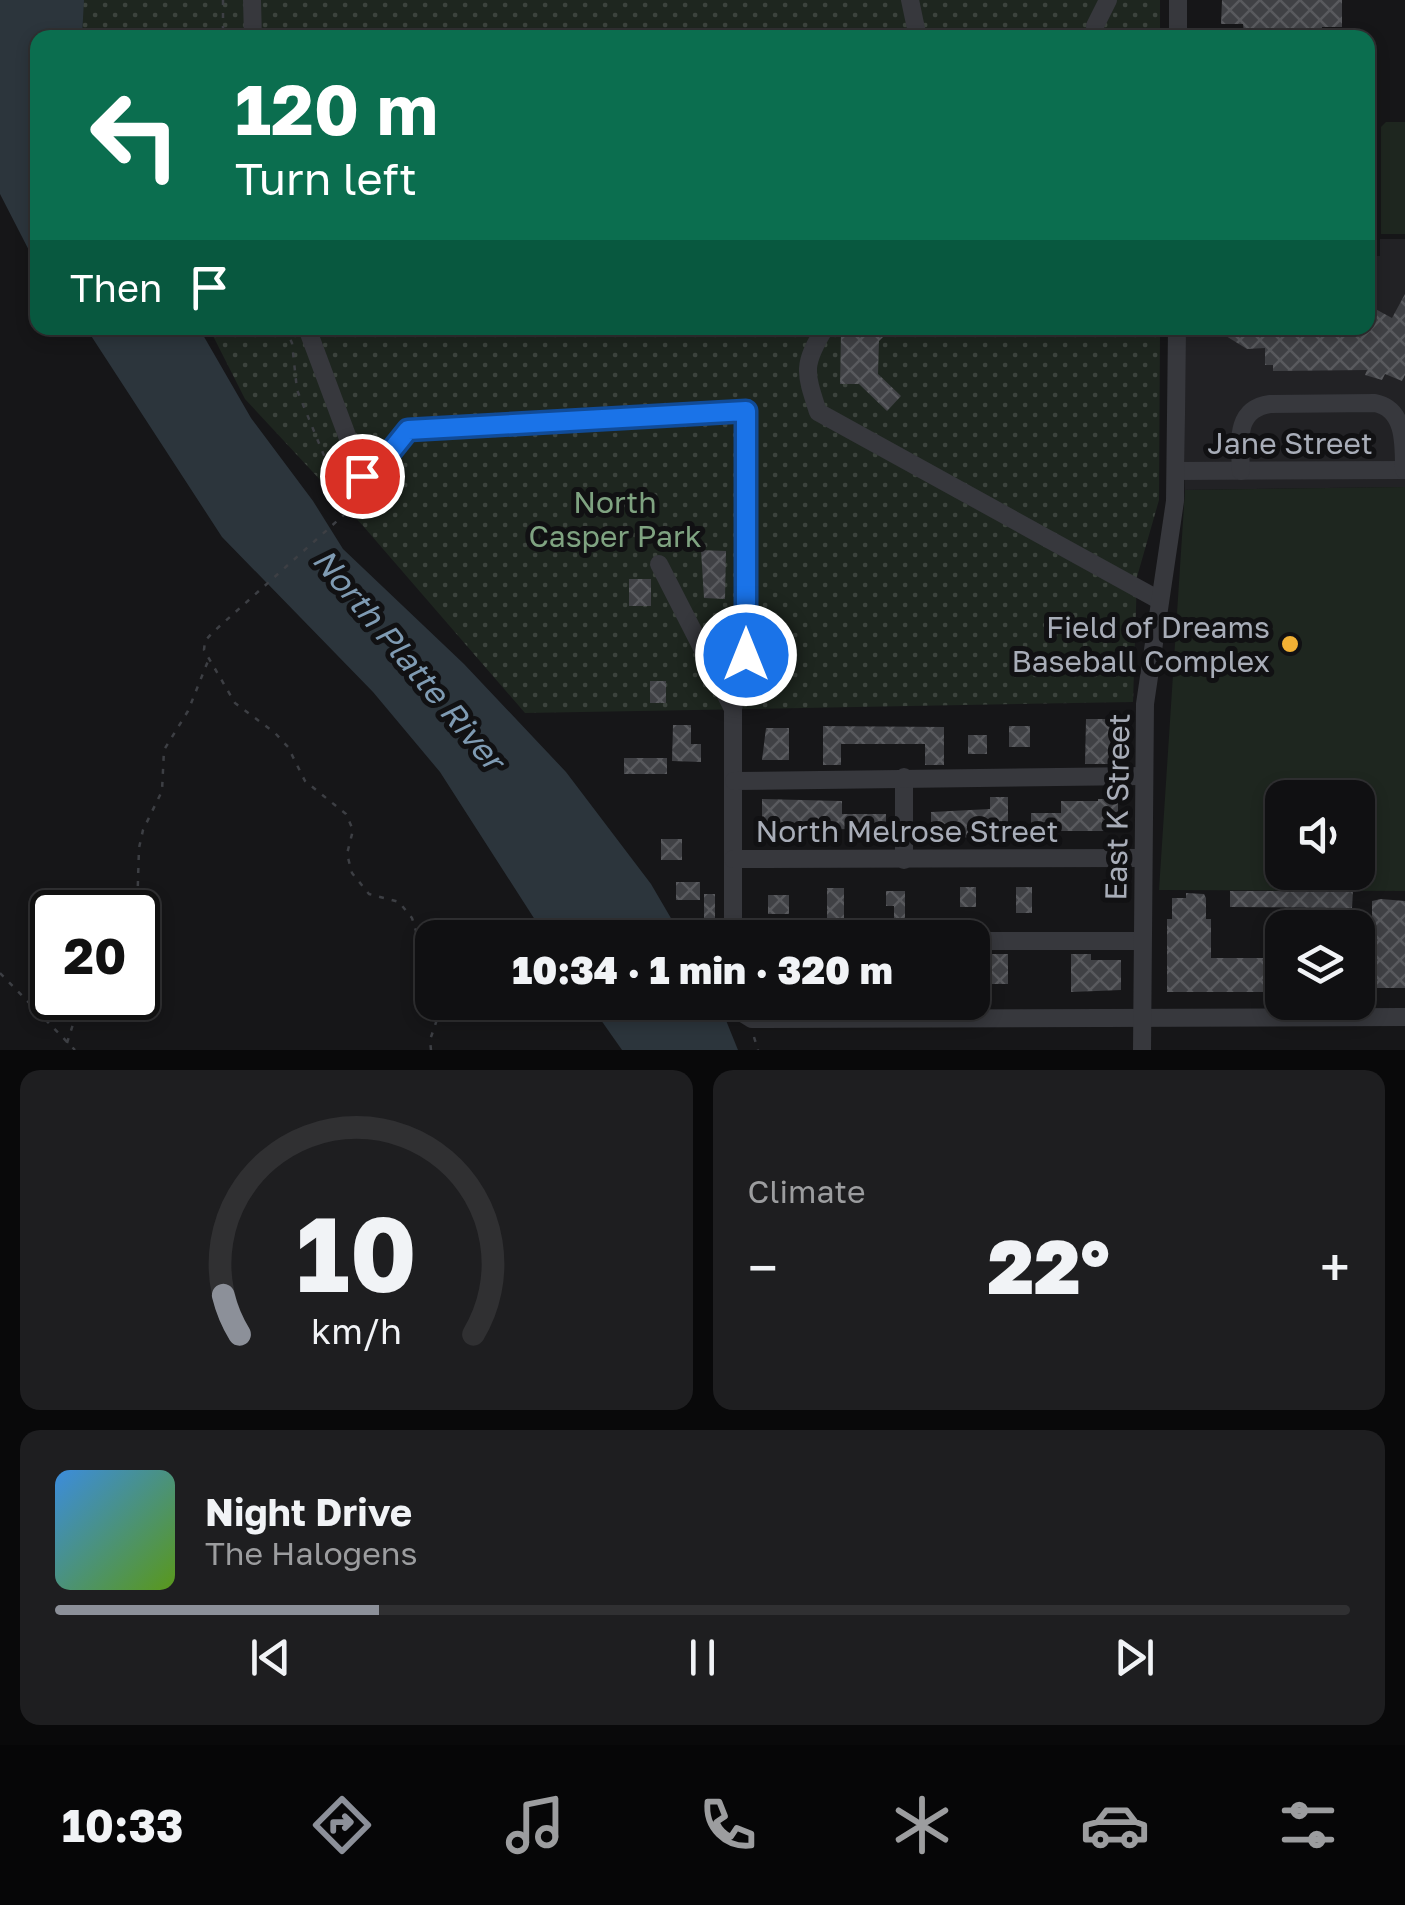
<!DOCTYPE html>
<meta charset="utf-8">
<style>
:root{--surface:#101012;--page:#1e1e20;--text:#f1f3f6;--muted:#9c9d9f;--line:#303032;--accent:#8c9099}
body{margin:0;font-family:"Golos Text",sans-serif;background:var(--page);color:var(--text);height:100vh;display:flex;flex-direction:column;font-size:38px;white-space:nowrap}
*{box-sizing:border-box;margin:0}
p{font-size:32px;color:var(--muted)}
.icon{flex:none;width:55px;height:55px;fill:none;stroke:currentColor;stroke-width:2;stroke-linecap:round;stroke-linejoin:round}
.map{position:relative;height:1050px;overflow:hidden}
.panel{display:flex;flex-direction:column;gap:20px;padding:20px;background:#09090a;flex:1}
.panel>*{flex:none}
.hud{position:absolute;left:30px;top:30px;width:1345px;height:305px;border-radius:20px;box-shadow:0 5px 15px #0003,0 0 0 2px var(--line);background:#0b6e4f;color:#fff;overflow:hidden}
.fabs{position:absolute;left:1265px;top:780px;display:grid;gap:20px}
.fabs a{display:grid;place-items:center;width:110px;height:110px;border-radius:20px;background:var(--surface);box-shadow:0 5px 15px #0003,0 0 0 2px var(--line);font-size:50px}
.speed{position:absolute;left:30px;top:890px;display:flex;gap:20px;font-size:50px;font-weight:700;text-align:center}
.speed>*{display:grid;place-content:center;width:130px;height:130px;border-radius:50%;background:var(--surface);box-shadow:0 5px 15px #0003,0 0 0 2px var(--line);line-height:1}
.speed .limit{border:5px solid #111;border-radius:15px;background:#fff;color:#111}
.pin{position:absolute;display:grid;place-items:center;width:85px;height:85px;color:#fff;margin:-42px;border:5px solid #fff;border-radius:50%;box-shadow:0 2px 10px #0007}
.me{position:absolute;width:110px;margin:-55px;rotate:0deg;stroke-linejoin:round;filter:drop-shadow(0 0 8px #0008)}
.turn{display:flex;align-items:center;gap:35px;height:210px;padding:0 40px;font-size:45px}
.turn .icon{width:130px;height:130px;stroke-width:2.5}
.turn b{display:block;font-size:70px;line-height:85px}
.then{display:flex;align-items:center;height:95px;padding:0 40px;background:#0003;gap:20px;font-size:38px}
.big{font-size:75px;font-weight:800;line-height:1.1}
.panel .widget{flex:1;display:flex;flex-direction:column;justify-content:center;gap:15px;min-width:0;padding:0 35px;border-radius:20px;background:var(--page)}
.panel .dial{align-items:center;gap:0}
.dial svg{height:260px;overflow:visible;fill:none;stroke:var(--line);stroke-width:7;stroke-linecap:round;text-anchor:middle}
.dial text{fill:var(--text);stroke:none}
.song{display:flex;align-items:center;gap:30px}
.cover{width:120px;height:120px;border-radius:15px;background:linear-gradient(135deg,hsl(210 70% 55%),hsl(90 70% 35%))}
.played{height:10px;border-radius:5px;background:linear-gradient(90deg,var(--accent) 25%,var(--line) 25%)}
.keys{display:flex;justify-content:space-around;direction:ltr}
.heat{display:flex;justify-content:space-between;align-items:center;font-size:55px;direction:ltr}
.panel .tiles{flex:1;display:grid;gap:20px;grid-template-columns:1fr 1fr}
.widget:last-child{grid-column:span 2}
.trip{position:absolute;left:415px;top:920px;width:575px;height:100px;border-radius:20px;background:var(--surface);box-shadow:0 5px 15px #0003,0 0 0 2px var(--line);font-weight:800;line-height:100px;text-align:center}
.menu{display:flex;height:160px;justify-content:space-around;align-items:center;background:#060607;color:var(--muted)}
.menu .icon{width:70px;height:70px}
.menu .on{color:var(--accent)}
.menu b{font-size:45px;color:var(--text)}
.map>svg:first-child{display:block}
</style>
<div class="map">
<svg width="1405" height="1050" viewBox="0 0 1405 1050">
<defs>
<pattern id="park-dots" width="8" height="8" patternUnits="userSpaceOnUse" patternTransform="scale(2.5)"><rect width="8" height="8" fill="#1e261f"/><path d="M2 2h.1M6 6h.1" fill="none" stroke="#3c433d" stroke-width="1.8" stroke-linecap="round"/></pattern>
<pattern id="building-cross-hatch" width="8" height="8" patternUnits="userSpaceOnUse" patternTransform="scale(2.5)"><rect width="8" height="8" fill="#404145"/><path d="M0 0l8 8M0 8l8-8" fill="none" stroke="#595a5e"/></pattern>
</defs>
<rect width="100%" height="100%" fill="#161618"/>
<!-- built -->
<path fill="#222225" d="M 1380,239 L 1405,239 L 1405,487 L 1185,490 L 1185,328 L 1368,328 L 1368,256 L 1380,256 Z"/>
<!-- grass -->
<g fill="#1e261f" fill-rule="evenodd">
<path d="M 1386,122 L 1405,122 L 1405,234 L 1381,234 L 1381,127 Z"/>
<path d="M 1405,487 L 1405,891 L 1159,890 L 1185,490 ZM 1282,798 L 1358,798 L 1358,872 L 1282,872 Z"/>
</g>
<!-- park -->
<g fill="url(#park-dots)">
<path d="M 82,0 L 1160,0 L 1160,38 L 81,38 Z"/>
<path d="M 209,328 L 1160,328 L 1159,500 L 1137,577 L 1133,702 L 525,713 L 364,527 L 245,399 Z"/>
</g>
<!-- water -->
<g fill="#2c353c">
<path d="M 0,0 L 84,0 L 82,37 L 38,38 L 37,266 L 0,194 Z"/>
<path d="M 86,328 L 199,328 L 251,418 L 313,501 L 343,549 L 464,664 L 566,772 L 651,884 L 682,937 L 546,937 L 440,772 L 373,692 L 222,537 Z"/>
<path d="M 589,1003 L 719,1003 L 738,1050 L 622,1050 Z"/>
</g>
<!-- building -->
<g fill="url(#building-cross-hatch)">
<path d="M 1222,0 L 1342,0 L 1342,27 L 1322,27 L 1322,38 L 1259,38 L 1258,34 L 1244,34 L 1243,24 L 1221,24 Z"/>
<path d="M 1405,294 L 1405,375 L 1402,381 L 1385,374 L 1382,380 L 1365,375 L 1367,370 L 1273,371 L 1273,365 L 1265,365 L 1265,348 L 1247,349 L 1213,328 L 1368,328 L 1368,305 L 1392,318 Z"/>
<path d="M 866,328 L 892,328 L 879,341 L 878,374 L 901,396 L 887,411 L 859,384 L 840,384 L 841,332 L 861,332 Z"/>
<path d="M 701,550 L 726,551 L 725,599 L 704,598 Z"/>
<rect x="629" y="579" width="22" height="27"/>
<rect x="650" y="681" width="16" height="22"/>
<path d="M 1086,719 L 1112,719 L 1109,764 L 1085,764 Z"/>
<path d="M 673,725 L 691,725 L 691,744 L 701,744 L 701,762 L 672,761 Z"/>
<path d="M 823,726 L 944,727 L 944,765 L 925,765 L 925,744 L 841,744 L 841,765 L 823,765 Z"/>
<rect x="1009" y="726" width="21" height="21"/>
<path d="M 766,728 L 789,728 L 789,760 L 762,760 Z"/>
<rect x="968" y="735" width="19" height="19"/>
<rect x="624" y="758" width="43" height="16"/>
<path d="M 990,797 L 1008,797 L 1008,834 L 978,834 L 978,838 L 931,836 L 931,812 L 990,809 Z"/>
<path d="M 762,799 L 842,801 L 842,814 L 886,814 L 886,834 L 860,834 L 860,829 L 762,830 Z"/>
<path d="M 1098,799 L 1118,799 L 1118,831 L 1031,831 L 1031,813 L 1061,813 L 1061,801 L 1098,801 Z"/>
<rect x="661" y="839" width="21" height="21"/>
<rect x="676" y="882" width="24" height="18"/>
<rect x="960" y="887" width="16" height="20"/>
<rect x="1016" y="887" width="16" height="26"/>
<rect x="827" y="888" width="17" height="30"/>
<path d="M 886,891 L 905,891 L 905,919 L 894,919 L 894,906 L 886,906 Z"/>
<path d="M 1230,891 L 1353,891 L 1352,908 L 1230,907 Z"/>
<path d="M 1186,893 L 1204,894 L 1206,898 L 1206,919 L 1211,919 L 1211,958 L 1282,958 L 1282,992 L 1167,992 L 1167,919 L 1172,919 L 1172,898 L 1186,898 Z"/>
<rect x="704" y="894" width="11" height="36"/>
<rect x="768" y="895" width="21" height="19"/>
<path d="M 1381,899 L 1405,901 L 1405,988 L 1372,988 L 1375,942 L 1372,942 L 1372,901 Z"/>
<rect x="982" y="954" width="26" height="30"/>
<path d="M 1071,954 L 1091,954 L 1091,960 L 1121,960 L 1121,990 L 1071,992 Z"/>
</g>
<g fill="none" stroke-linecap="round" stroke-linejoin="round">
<!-- path -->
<g stroke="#3d3f44" stroke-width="2.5" stroke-dasharray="5 8" stroke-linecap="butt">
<path d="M 223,0 L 223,38"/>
<path d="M 285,328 L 292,343 L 297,390 L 330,470 L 346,488"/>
<path d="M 346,513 L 212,633 L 205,641 L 204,650 L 235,703 L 275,733 L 288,747 L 305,781 L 346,814 L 353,830 L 347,854 L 352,873 L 369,894 L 399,902 L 412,918 L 421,947 L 432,960"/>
<path d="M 137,912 L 139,848 L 143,830 L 162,791 L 164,750 L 188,711 L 208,661"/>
<path d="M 0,973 L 75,1050"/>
<path d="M 754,1037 L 758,1050"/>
<path d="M 67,1043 L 75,1018 L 90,998"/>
<path d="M 431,1050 L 430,1040 L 443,1002"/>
</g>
<!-- minor -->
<g stroke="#37383d" stroke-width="18">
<path d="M 252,0 L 253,38"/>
<path d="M 910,0 L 918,38"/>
<path d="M 1178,0 L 1178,38"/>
<path d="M 1096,38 L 1095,26 L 1108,0"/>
<path d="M 307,328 L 362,476"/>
<path d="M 825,328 C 802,365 805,372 818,412 L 1159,600"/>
<path d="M 1176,471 L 1405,470"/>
<path d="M 1241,471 C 1240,443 1234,409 1270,404 L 1375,403 C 1405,409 1404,443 1404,470"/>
<path d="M 352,502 L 375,497 L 362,476 L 387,455 L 408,430 L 745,411 L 746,655 L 733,709 L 733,938"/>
<path d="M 659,564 L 733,709"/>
<path d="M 904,777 L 904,860"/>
<path d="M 734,781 L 1142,776"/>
<path d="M 733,859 L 1142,858"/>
<path d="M 972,941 L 1142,941"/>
<path d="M 736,1002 L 736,1009 L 752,1019 L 1405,1017"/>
<path d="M 1142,1050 L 1145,704 L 1175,501 L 1177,328"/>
</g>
</g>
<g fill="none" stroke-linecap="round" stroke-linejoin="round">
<defs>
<path id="route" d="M 362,476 L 388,455 L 408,430 L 746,411 L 746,655"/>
</defs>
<!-- route casing -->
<use href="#route" stroke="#114b97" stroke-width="25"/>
<!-- route -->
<use href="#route" stroke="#1a73e8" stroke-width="18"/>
</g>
<!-- markers -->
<circle fill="#f2b134" stroke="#111113" stroke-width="4" cx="1290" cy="644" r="10"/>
<g text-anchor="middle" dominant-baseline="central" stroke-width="10" stroke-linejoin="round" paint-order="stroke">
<!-- street labels -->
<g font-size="30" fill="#a8adb8" stroke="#111113">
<text x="1290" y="443">Jane Street</text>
<text transform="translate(1117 807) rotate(-89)">East K Street</text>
<text x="907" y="831">North Melrose Street</text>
</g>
<!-- park labels -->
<g font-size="30" fill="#7fa381" stroke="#111113">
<text x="615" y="502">North<tspan x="615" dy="34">Casper Park</tspan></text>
</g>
<!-- poi labels -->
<g font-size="30" fill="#a8adb8" stroke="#111113" text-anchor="end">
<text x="1270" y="627">Field of Dreams<tspan x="1270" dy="34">Baseball Complex</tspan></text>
</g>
<!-- water labels -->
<g font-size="32" font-style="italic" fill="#7f9bb3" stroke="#111113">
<text transform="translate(409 659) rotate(50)">North Platte River</text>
</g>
</g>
</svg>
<div class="fabs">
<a><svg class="icon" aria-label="sound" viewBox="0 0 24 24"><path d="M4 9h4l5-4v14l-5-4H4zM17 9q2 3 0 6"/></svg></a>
<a><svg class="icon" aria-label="layers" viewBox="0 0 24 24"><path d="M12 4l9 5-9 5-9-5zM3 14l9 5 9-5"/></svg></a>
</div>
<div class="speed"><div class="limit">20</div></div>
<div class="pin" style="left:362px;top:476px;background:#d93025"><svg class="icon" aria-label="arrive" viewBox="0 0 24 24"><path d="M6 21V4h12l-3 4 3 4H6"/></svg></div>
<svg class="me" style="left:746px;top:655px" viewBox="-20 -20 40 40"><circle r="17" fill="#1a73e8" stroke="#fff" stroke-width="3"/><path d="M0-11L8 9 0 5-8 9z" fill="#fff"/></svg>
<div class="trip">10:34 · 1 min · 320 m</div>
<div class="hud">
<div class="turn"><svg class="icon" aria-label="left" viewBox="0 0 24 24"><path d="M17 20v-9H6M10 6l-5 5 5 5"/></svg><div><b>120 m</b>Turn left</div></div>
<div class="then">Then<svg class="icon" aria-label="arrive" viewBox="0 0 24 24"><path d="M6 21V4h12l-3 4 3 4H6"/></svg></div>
</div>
</div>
<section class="panel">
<div class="tiles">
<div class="widget dial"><svg viewBox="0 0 100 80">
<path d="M14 69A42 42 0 1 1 86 69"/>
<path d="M14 69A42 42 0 0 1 9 57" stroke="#8c9099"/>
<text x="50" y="56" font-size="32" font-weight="700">10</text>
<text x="50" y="72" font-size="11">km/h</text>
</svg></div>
<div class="widget"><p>Climate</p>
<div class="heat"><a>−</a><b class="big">22°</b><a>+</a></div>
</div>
<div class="widget">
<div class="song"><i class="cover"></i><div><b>Night Drive</b><p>The Halogens</p></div></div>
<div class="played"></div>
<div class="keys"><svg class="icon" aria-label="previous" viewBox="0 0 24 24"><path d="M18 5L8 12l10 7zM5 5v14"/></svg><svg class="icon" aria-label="pause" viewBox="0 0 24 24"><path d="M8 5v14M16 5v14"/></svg><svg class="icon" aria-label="next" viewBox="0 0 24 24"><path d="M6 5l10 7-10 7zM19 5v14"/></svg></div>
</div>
</div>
</section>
<nav class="menu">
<b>10:33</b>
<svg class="icon on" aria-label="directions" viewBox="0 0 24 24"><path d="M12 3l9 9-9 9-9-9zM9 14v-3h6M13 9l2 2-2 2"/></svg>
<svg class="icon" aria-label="music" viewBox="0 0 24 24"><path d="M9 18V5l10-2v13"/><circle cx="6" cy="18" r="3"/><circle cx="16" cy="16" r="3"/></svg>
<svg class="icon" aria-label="phone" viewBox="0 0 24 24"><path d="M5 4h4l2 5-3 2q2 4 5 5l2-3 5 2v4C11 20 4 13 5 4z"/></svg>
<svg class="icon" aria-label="climate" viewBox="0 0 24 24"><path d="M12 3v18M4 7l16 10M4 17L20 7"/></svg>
<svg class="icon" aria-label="car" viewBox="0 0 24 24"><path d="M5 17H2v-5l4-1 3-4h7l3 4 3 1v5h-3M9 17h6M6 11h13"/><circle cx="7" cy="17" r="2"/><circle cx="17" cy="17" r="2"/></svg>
<svg class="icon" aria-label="filters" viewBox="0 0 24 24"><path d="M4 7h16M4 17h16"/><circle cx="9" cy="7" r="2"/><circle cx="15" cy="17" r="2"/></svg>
</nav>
